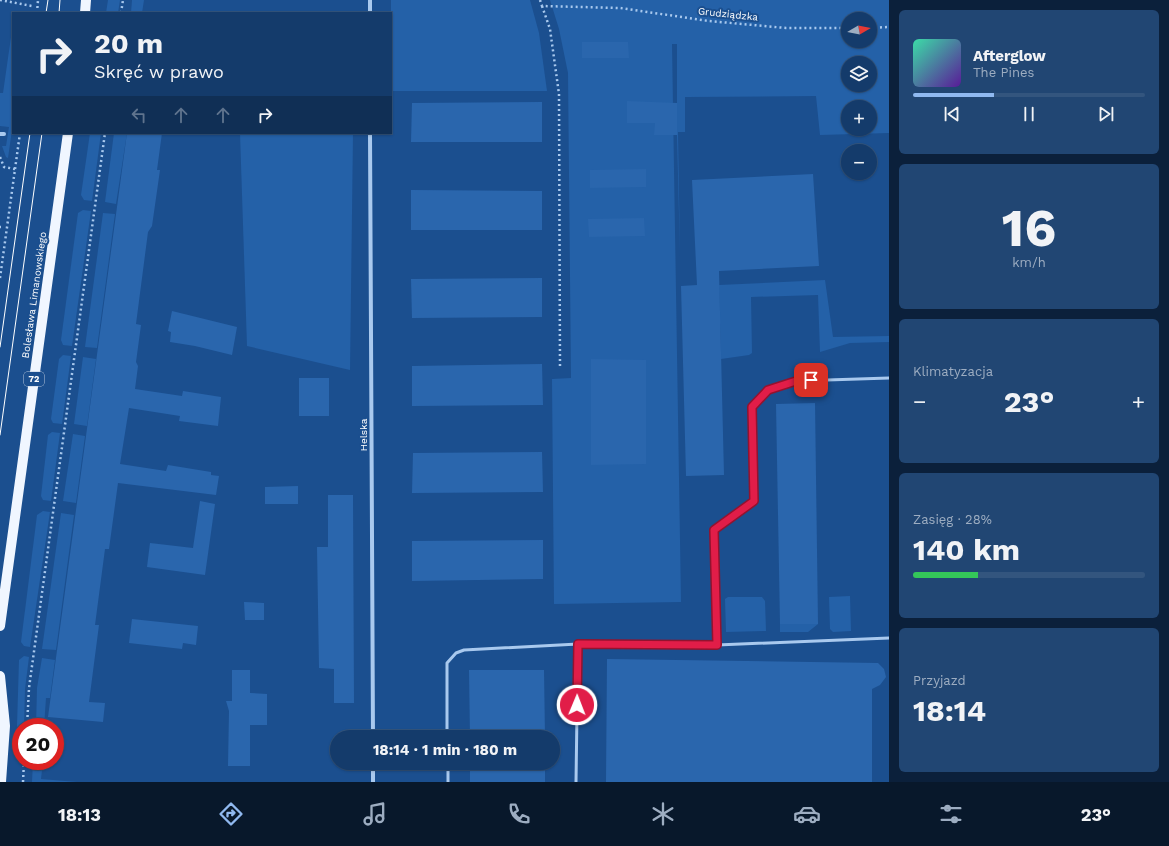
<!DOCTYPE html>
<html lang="pl">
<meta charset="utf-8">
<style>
:root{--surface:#143b6b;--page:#214673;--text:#f1f3f6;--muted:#9dadc1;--line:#33557e;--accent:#90b9f0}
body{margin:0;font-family:"Work Sans",sans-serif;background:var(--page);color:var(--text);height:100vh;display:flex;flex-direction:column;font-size:15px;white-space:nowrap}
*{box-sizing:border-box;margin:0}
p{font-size:13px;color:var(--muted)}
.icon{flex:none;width:22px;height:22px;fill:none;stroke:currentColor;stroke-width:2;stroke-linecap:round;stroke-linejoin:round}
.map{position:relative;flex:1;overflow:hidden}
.drawer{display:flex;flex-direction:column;gap:10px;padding:10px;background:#0b203b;width:280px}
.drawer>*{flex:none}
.guide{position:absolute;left:12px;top:12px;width:380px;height:122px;border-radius:0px;box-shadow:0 1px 3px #0004,0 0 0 1px var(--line);background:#143b6b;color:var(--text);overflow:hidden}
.needle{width:26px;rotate:80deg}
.buttons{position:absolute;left:841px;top:12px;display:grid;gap:8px}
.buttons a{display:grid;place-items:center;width:36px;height:36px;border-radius:50%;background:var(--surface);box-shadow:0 1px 3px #0004,0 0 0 1px var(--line);font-size:20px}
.speed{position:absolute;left:12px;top:718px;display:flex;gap:8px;font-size:20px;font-weight:700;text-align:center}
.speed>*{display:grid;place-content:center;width:52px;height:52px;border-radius:50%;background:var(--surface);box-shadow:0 1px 3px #0004,0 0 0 1px var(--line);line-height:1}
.speed .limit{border:6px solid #d22;background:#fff;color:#111}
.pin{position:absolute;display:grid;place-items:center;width:34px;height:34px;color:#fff;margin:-17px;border-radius:8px;box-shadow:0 2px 6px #0006}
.me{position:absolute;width:44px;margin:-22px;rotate:1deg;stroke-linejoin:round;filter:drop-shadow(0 0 3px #0008)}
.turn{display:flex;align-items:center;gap:14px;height:84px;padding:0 16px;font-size:18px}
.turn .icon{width:52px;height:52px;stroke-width:2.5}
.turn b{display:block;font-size:28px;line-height:34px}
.lanes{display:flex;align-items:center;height:38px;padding:0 16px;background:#0003;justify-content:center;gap:20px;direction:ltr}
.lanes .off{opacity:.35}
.big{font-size:30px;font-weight:700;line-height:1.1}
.drawer .widget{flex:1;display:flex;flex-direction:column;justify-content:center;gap:6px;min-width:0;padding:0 14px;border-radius:6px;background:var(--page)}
.drawer .dial{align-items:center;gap:0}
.dial b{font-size:52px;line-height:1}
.song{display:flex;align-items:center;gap:12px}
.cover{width:48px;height:48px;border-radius:6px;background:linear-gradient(135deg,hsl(160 70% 55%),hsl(270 70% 35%))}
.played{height:4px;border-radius:2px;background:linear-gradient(90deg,var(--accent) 35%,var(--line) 35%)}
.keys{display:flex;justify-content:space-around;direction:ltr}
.heat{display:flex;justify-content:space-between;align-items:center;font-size:22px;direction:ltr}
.charge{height:6px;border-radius:3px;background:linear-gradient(90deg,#34c759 28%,var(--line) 0)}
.trip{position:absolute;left:330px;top:730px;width:230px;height:40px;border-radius:20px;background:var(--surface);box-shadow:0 1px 3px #0004,0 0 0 1px var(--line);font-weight:700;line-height:40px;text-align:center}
.tab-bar{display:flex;height:64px;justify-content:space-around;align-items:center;background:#08182b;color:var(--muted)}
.tab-bar .icon{width:28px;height:28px}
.tab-bar .on{color:var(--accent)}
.tab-bar b{font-size:18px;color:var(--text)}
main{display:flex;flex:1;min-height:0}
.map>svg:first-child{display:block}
</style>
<main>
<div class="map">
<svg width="889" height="782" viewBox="0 0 889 782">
<rect width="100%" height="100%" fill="#1b4f8f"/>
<!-- green -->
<g fill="#2461a8" fill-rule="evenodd">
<path d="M 108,0 L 120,0 L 118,13 L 106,13 Z"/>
<path d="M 132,0 L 144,0 L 142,13 L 131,13 Z"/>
<path d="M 391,0 L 530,0 L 539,33 L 547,91 L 391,91 Z"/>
<path d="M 550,0 L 889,0 L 889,133 L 820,135 L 816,96 L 685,97 L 685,132 L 678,132 L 680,256 L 677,135 L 677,44 L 672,44 L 681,602 L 554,604 L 552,379 L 571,378 L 568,73 L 559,29 ZM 848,19 L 870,19 L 870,41 L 848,41 ZM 848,63 L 870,63 L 870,85 L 848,85 ZM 848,107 L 870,107 L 870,129 L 848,129 Z"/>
<path d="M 13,23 L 13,123 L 8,158 L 6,157 L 2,146 L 6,146 L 9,127 L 0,126 L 0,93 L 3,93 Z"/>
<path d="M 90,133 L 101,133 L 92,201 L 84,200 L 81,195 Z"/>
<path d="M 114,133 L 127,133 L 116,204 L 105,202 Z"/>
<path d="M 240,133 L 353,133 L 350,370 L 247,346 Z"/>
<path d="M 83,210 L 91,211 L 72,346 L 63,345 L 61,340 L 78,213 Z"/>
<path d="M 103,213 L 115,214 L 97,348 L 85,347 Z"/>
<path d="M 825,280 L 833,337 L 889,336 L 889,342 L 850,343 L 820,352 L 818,295 L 751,297 L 752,353 L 749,355 L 721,359 L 719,285 Z"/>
<path d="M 63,355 L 71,356 L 62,424 L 53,423 L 51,419 L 59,359 Z"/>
<path d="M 83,357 L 96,359 L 87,426 L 74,424 Z"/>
<path d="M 52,432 L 60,433 L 51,501 L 43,500 L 41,496 L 48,435 Z"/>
<path d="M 73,434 L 85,436 L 76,503 L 63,501 Z"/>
<path d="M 43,511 L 50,512 L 30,647 L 24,646 L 21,642 L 37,515 Z"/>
<path d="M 61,513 L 74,515 L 56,650 L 42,649 Z"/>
<path d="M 850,596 L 851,631 L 833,632 L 830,629 L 829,597 Z"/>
<path d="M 728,597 L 762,597 L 765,601 L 766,631 L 726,632 L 725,599 Z"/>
<path d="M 780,624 L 818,624 L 808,632 L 780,632 Z"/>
<path d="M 24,656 L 29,657 L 25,689 L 24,727 L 19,729 L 17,726 L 19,660 Z"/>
<path d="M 42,658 L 55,660 L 50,698 L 46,698 L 44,727 L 36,727 L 37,688 Z"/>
<path d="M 33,761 L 43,761 L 41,779 L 77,782 L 32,782 Z"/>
</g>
<!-- building -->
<g fill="#2a66ad">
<path d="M 582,42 L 628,42 L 629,58 L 582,58 Z"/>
<path d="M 627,101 L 677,103 L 677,135 L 654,135 L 655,123 L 627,123 Z"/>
<path d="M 542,102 L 542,142 L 411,142 L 412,103 Z"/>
<path d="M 127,133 L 162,133 L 157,170 L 160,170 L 152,226 L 148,232 L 136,324 L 141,325 L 136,362 L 138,366 L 135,389 L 182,396 L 183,391 L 221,397 L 218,426 L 179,421 L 180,416 L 129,408 L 120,464 L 166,471 L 168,465 L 211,472 L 211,475 L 219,476 L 216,495 L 118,483 L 109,549 L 105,549 L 95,625 L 99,625 L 89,702 L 105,703 L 103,722 L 48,717 Z"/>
<path d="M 646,169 L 646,187 L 590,188 L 590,170 Z"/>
<path d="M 813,174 L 819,266 L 719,271 L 724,475 L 686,476 L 681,286 L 697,285 L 692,180 Z"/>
<path d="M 411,190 L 542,191 L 542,230 L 411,230 Z"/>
<path d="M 644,218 L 645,236 L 589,237 L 588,219 Z"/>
<path d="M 542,278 L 542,317 L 412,318 L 411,279 Z"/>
<path d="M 172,311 L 237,327 L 232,355 L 195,346 L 170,342 L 171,332 L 168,331 Z"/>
<path d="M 591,359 L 646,360 L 646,464 L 591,465 Z"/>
<path d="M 542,364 L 543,405 L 412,406 L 412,366 Z"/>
<rect x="299" y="378" width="30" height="38"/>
<path d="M 815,403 L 818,624 L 780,624 L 776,404 Z"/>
<path d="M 542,452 L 543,492 L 412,493 L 413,453 Z"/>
<path d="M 298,486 L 298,504 L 265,504 L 265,487 Z"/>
<path d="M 328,495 L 353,495 L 354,703 L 334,703 L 334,669 L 319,668 L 317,547 L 328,547 Z"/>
<path d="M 200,501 L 215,504 L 205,575 L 147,567 L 150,543 L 193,548 Z"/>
<path d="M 543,540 L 543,579 L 412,581 L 412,541 Z"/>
<path d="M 244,602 L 264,603 L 264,620 L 245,620 Z"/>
<path d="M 132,619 L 198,626 L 196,645 L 183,643 L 182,649 L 129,643 Z"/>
<path d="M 607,659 L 878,663 L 884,669 L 886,677 L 880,685 L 872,689 L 872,782 L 606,782 Z"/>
<path d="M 232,670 L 250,670 L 250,693 L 267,694 L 267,725 L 250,725 L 250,766 L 228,766 L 229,711 L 226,701 L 232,701 Z"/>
<path d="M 469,670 L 544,670 L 545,737 L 470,737 Z"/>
<rect x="470" y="763" width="75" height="19"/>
</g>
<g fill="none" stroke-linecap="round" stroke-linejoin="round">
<!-- path -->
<g stroke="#a9c9ee" stroke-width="2.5" stroke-dasharray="2 3" stroke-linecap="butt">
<path d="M 0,0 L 32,6"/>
<path d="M 540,0 L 542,6 L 620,8 L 709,21 L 786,28 L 848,28"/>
<path d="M 542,6 L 550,29 L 559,94 L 560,368"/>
<path d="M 37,13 L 38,0"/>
<path d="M 121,13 L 123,0"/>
<path d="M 870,28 L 889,27"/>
<path d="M 0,157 L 4,167 L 15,169"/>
<path d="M 0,227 L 1,227"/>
<path d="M 0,278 L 20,133"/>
<path d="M 27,727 L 29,688 L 105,133"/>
<path d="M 23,782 L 24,761"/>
</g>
<!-- lane -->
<g stroke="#a9c9ee" stroke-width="3">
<path d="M 889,378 L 796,381 L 768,390 L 752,407 L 754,501 L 714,530 L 717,645 L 889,638"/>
<path d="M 447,737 L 447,663 L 456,653 L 464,650 L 578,644 L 717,645"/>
<path d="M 448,763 L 448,782"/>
<path d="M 576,782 L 578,644"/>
</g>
<!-- street -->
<g stroke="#a9c9ee" stroke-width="4">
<path d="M 370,0 L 370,13"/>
<path d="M 370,133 L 373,737"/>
<path d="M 0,134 L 4,134"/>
<path d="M 373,763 L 373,782"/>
</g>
<!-- primary -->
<g stroke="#f0f6ff" stroke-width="10">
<path d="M 85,13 L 86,0"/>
<path d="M 0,626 L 68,133"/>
<path d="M 0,676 L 5,726 L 1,782"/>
</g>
<!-- tram -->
<g stroke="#fff" stroke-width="1">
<path d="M 46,13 L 48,0"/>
<path d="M 59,13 L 60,0"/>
<path d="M 0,347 L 30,133"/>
<path d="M 0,435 L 42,133"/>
</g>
</g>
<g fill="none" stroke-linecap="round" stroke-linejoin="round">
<defs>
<path id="route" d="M 577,705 L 578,644 L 717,645 L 714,530 L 754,501 L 752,407 L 768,390 L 796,381 L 811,380"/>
</defs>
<!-- route casing -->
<use href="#route" stroke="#92132f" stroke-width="10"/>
<!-- route -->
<use href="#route" stroke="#e11d48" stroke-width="7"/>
</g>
<g text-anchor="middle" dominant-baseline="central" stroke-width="4" stroke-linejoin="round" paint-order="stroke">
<!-- shield labels -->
<rect fill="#1b4f8f" stroke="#bbcadd" stroke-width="1" x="24" y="372" width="20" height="14" rx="3"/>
<g font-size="9" font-weight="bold" fill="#fff">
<text x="34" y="379">72</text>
</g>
<!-- street labels -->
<g font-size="10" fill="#fff" stroke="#1b4f8f">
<text transform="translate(728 14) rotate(6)">Grudziądzka</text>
<text transform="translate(34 295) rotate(-82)">Bolesława Limanowskiego</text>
<text transform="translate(363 435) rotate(-90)">Helska</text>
</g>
</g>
</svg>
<div class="buttons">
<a><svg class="needle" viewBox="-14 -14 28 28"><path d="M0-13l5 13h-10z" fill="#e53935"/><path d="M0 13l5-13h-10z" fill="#9dadc1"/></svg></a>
<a><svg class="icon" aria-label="layers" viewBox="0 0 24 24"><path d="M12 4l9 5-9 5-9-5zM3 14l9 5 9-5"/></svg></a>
<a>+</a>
<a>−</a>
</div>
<div class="speed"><div class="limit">20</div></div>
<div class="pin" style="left:811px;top:380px;background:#d93025"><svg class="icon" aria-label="arrive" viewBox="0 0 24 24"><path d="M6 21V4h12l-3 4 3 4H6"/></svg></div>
<svg class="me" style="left:577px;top:705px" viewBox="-20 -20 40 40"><circle r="17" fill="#e11d48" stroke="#fff" stroke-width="3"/><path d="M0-11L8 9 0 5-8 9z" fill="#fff"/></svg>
<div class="trip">18:14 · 1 min · 180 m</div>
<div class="guide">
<div class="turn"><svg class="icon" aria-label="right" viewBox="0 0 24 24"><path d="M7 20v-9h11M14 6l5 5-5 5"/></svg><div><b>20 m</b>Skręć w prawo</div></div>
<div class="lanes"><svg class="icon off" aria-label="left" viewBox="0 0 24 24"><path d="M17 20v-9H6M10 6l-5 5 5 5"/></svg><svg class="icon off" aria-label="ahead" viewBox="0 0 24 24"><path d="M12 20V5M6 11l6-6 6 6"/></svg><svg class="icon off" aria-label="ahead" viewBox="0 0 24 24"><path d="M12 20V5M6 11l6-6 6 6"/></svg><svg class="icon" aria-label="right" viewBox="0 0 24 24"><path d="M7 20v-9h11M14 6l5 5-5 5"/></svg></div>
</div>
</div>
<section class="drawer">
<div class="widget">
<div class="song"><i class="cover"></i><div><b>Afterglow</b><p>The Pines</p></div></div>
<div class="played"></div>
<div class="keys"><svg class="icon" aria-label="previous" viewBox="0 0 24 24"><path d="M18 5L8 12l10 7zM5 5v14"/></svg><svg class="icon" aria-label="pause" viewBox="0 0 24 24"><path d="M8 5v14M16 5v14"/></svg><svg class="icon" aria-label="next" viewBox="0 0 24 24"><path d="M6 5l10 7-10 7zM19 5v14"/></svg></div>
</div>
<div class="widget dial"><b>16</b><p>km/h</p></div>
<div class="widget"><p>Klimatyzacja</p>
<div class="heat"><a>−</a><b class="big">23°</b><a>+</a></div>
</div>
<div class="widget"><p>Zasięg · 28%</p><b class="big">140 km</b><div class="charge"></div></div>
<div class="widget"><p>Przyjazd</p><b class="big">18:14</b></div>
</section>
</main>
<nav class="tab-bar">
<b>18:13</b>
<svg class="icon on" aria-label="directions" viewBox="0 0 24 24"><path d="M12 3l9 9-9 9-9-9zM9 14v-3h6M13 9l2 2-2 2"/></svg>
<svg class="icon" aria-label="music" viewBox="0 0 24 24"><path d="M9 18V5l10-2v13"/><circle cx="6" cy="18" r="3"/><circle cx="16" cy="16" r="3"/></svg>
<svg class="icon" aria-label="phone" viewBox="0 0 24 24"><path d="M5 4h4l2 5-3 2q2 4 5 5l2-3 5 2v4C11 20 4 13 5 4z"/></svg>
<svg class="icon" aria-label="climate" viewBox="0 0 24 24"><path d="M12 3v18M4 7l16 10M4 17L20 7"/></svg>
<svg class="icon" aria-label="car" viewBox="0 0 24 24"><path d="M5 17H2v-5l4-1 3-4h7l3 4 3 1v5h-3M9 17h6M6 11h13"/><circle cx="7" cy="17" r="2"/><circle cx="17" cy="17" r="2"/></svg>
<svg class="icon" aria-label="filters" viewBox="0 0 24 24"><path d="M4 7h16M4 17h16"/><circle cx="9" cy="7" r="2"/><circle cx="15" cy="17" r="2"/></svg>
<b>23°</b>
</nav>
